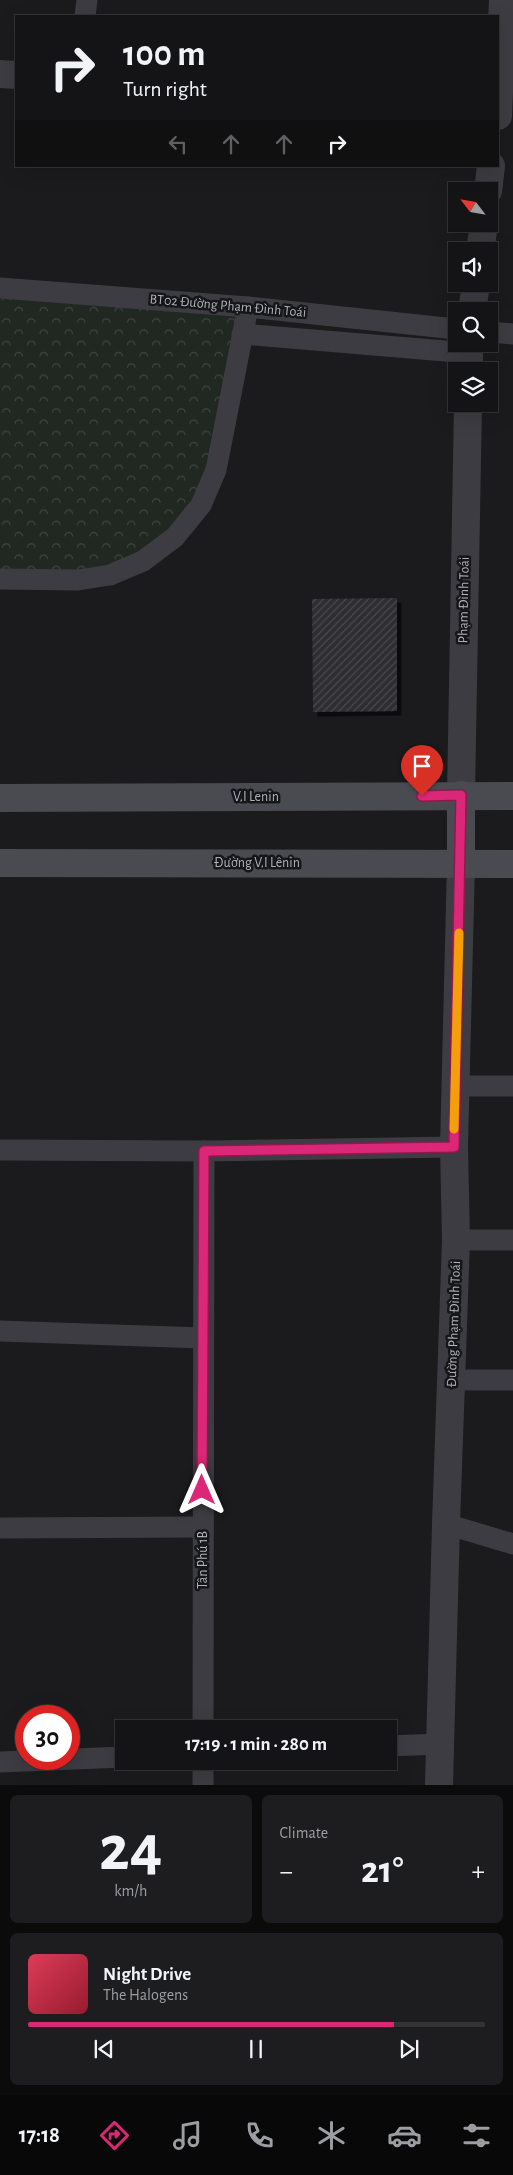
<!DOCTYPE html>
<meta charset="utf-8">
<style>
:root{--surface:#141416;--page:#1d1d1f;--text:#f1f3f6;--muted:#9d9ea1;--line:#333335;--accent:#db2777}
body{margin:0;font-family:"Alegreya Sans",sans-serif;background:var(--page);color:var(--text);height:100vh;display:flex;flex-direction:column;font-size:19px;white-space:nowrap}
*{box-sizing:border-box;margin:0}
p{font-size:16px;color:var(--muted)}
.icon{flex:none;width:28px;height:28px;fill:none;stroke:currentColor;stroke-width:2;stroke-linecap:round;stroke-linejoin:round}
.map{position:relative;height:1785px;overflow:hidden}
.drawer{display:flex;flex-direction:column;gap:10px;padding:10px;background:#0b0b0c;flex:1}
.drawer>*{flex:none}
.guide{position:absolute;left:15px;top:15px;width:484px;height:152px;border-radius:0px;box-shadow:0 5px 20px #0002,0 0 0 1px var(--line);background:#141416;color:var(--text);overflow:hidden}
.needle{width:32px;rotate:301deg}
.controls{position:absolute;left:448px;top:182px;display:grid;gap:10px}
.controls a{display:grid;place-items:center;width:50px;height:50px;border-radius:0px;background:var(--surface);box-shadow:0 5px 20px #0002,0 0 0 1px var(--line);font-size:25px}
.speed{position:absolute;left:15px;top:1705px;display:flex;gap:10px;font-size:25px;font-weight:700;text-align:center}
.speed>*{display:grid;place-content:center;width:65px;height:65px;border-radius:50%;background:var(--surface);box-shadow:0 5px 20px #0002,0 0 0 1px var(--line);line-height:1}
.speed .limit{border:8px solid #d22;background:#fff;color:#111}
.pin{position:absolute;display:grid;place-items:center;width:42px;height:42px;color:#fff;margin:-51px -21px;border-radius:50% 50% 50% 0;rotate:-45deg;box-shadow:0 0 5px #0007}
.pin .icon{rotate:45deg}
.me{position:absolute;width:55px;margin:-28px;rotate:0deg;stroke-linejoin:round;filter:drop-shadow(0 0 4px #0008)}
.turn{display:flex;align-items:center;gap:18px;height:105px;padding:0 25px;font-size:22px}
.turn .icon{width:65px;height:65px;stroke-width:2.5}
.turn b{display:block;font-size:35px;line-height:42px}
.lanes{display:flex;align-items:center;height:48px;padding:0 25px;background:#0003;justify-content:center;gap:25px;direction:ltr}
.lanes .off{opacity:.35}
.big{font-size:38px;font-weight:700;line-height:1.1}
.drawer .tile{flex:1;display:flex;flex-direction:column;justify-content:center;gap:8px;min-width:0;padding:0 18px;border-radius:8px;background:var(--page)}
.drawer .dial{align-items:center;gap:0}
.dial b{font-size:65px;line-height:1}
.song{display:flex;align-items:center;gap:15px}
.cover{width:60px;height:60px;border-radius:8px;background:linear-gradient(135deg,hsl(350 70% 55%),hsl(350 70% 35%))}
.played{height:5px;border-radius:2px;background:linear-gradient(90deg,var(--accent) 80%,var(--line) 80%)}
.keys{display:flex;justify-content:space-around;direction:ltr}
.heat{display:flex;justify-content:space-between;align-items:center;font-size:28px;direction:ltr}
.drawer .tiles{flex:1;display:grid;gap:10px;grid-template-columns:1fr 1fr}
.tile:last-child{grid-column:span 2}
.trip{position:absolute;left:115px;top:1720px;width:282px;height:50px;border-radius:0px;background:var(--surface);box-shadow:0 5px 20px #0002,0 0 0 1px var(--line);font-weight:700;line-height:50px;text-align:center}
.tabs{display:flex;height:80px;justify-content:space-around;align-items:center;background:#080809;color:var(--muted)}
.tabs .icon{width:35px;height:35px}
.tabs .current{color:var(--accent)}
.tabs b{font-size:22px;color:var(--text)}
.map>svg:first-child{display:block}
</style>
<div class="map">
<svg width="513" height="1785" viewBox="0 0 513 1785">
<defs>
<pattern id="forest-crowns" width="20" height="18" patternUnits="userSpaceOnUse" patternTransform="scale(1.25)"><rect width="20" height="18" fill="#212822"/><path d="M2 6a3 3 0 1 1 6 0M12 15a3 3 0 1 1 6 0" fill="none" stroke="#3f4540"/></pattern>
<pattern id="building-hatch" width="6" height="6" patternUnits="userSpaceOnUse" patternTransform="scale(1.25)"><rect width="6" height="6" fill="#2e2e31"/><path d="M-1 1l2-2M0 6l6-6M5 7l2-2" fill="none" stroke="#4a4a4d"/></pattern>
<filter id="shadow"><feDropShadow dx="4.5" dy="4.5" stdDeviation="0" flood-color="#0009"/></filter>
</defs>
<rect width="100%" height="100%" fill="#1b1b1d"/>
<!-- forest -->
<path fill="url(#forest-crowns)" d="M 0,290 L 248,307 L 201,505 L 126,569 L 0,579 Z"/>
<!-- building -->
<path fill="url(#building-hatch)" filter="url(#shadow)" d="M 397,598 L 397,711 L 313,712 L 312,599 Z"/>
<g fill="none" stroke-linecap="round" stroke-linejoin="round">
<!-- minor -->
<g stroke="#3c3c42" stroke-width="21">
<path d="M 85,16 L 87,0"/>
<path d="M 0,288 L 248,307 L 456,329"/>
<path d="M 489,332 L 513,334"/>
<path d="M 242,334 L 469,353"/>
<path d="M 0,579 L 78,580 L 110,575 L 143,561 L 175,537 L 201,505 L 216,470 L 248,307"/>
<path d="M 456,1086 L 513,1086"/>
<path d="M 0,1150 L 204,1151 L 454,1147"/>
<path d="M 456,1240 L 513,1240"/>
<path d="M 0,1331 L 202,1338"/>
<path d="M 452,1380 L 513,1380"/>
<path d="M 446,1524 L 513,1544"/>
<path d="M 0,1528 L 202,1527"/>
<path d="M 203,1729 L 204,1151"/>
<path d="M 389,1746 L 440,1744"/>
<path d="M 0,1762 L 124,1757"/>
<path d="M 203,1785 L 203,1761"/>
</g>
<!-- tertiary -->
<g stroke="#3c3c42" stroke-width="28">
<path d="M 0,74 L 16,75"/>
<path d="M 498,116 L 503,0"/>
<path d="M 488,191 L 491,166"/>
<path d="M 480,251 L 484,224"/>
<path d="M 472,311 L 476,284"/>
<path d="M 469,371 L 469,344"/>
<path d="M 461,795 L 468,404"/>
<path d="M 439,1785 L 446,1524 L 456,1240 L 454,1147 L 461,863"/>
</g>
<!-- secondary -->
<g stroke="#4a4b51" stroke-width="28">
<path d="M 0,798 L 513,796"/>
<path d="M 0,863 L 513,864"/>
<path d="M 461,863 L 461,795"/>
</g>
</g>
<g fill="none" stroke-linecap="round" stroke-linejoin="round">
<defs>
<path id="route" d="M 202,1490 L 204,1151 L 454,1147 L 461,795 L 422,796"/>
</defs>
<!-- route casing -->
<use href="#route" stroke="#8e194d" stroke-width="12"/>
<!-- route -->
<use href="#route" stroke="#db2777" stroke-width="9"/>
<!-- slow -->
<path stroke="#f59e0b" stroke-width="9" d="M 454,1129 L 459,933"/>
</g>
<g text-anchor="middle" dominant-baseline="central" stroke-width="5" stroke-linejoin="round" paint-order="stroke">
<!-- street labels -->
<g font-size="14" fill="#aeb1bb" stroke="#161618">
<text transform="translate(228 306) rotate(5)">BT02 Đường Phạm Đình Toái</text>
<text transform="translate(464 600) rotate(-89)">Phạm Đình Toái</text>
<text x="256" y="797">V.I Lenin</text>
<text x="257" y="863">Đường V.I Lênin</text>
<text transform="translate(454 1324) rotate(-88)">Đường Phạm Đình Toái</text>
<text transform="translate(203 1560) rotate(-90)">Tân Phú 1B</text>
</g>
</g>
</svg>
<div class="controls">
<a><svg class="needle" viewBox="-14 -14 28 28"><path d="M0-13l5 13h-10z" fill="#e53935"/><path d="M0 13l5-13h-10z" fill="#9d9ea1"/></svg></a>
<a><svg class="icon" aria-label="sound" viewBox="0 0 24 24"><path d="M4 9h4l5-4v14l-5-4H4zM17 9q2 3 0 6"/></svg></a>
<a><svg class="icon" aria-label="search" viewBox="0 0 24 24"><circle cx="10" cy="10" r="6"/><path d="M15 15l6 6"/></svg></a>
<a><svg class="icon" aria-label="layers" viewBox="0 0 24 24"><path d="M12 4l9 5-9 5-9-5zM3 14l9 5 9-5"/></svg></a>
</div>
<div class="speed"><div class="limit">30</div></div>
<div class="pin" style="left:422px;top:796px;background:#d93025"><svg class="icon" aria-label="arrive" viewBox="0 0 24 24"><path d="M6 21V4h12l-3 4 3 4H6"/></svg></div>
<svg class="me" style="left:202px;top:1490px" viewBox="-20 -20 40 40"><path d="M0-17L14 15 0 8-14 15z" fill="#db2777" stroke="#fff" stroke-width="4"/></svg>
<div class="trip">17:19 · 1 min · 280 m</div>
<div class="guide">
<div class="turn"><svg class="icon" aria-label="right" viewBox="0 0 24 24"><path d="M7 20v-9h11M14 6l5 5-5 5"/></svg><div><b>100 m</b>Turn right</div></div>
<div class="lanes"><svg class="icon off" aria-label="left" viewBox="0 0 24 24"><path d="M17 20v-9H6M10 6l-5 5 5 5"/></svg><svg class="icon off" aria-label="ahead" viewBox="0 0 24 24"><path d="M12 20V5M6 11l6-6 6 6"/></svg><svg class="icon off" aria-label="ahead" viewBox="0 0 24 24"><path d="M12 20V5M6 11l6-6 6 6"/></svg><svg class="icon" aria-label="right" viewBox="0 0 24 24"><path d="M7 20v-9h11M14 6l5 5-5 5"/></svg></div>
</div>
</div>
<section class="drawer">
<div class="tiles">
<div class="tile dial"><b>24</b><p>km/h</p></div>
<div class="tile"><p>Climate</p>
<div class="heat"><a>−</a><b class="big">21°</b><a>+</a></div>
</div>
<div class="tile">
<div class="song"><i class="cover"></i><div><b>Night Drive</b><p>The Halogens</p></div></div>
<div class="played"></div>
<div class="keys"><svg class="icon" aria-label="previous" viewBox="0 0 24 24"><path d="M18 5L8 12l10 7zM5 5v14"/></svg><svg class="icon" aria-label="pause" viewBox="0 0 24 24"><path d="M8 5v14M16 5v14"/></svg><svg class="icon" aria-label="next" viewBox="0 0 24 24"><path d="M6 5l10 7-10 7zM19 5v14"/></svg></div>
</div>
</div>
</section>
<nav class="tabs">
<b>17:18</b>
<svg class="icon current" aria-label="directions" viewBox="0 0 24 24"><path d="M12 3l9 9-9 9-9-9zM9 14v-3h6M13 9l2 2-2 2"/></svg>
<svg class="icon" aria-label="music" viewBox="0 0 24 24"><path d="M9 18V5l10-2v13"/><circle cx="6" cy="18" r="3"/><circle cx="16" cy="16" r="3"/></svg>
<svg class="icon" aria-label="phone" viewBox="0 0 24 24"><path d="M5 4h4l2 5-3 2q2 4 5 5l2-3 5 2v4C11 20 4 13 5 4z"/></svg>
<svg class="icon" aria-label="climate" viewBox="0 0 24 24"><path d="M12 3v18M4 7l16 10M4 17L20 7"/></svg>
<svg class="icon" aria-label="car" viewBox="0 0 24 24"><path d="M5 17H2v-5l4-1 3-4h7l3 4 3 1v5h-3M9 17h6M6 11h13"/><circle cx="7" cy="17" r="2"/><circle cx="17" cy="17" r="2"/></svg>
<svg class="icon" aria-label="filters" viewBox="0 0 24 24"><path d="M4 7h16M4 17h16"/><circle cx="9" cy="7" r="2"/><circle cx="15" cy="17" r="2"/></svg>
</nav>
